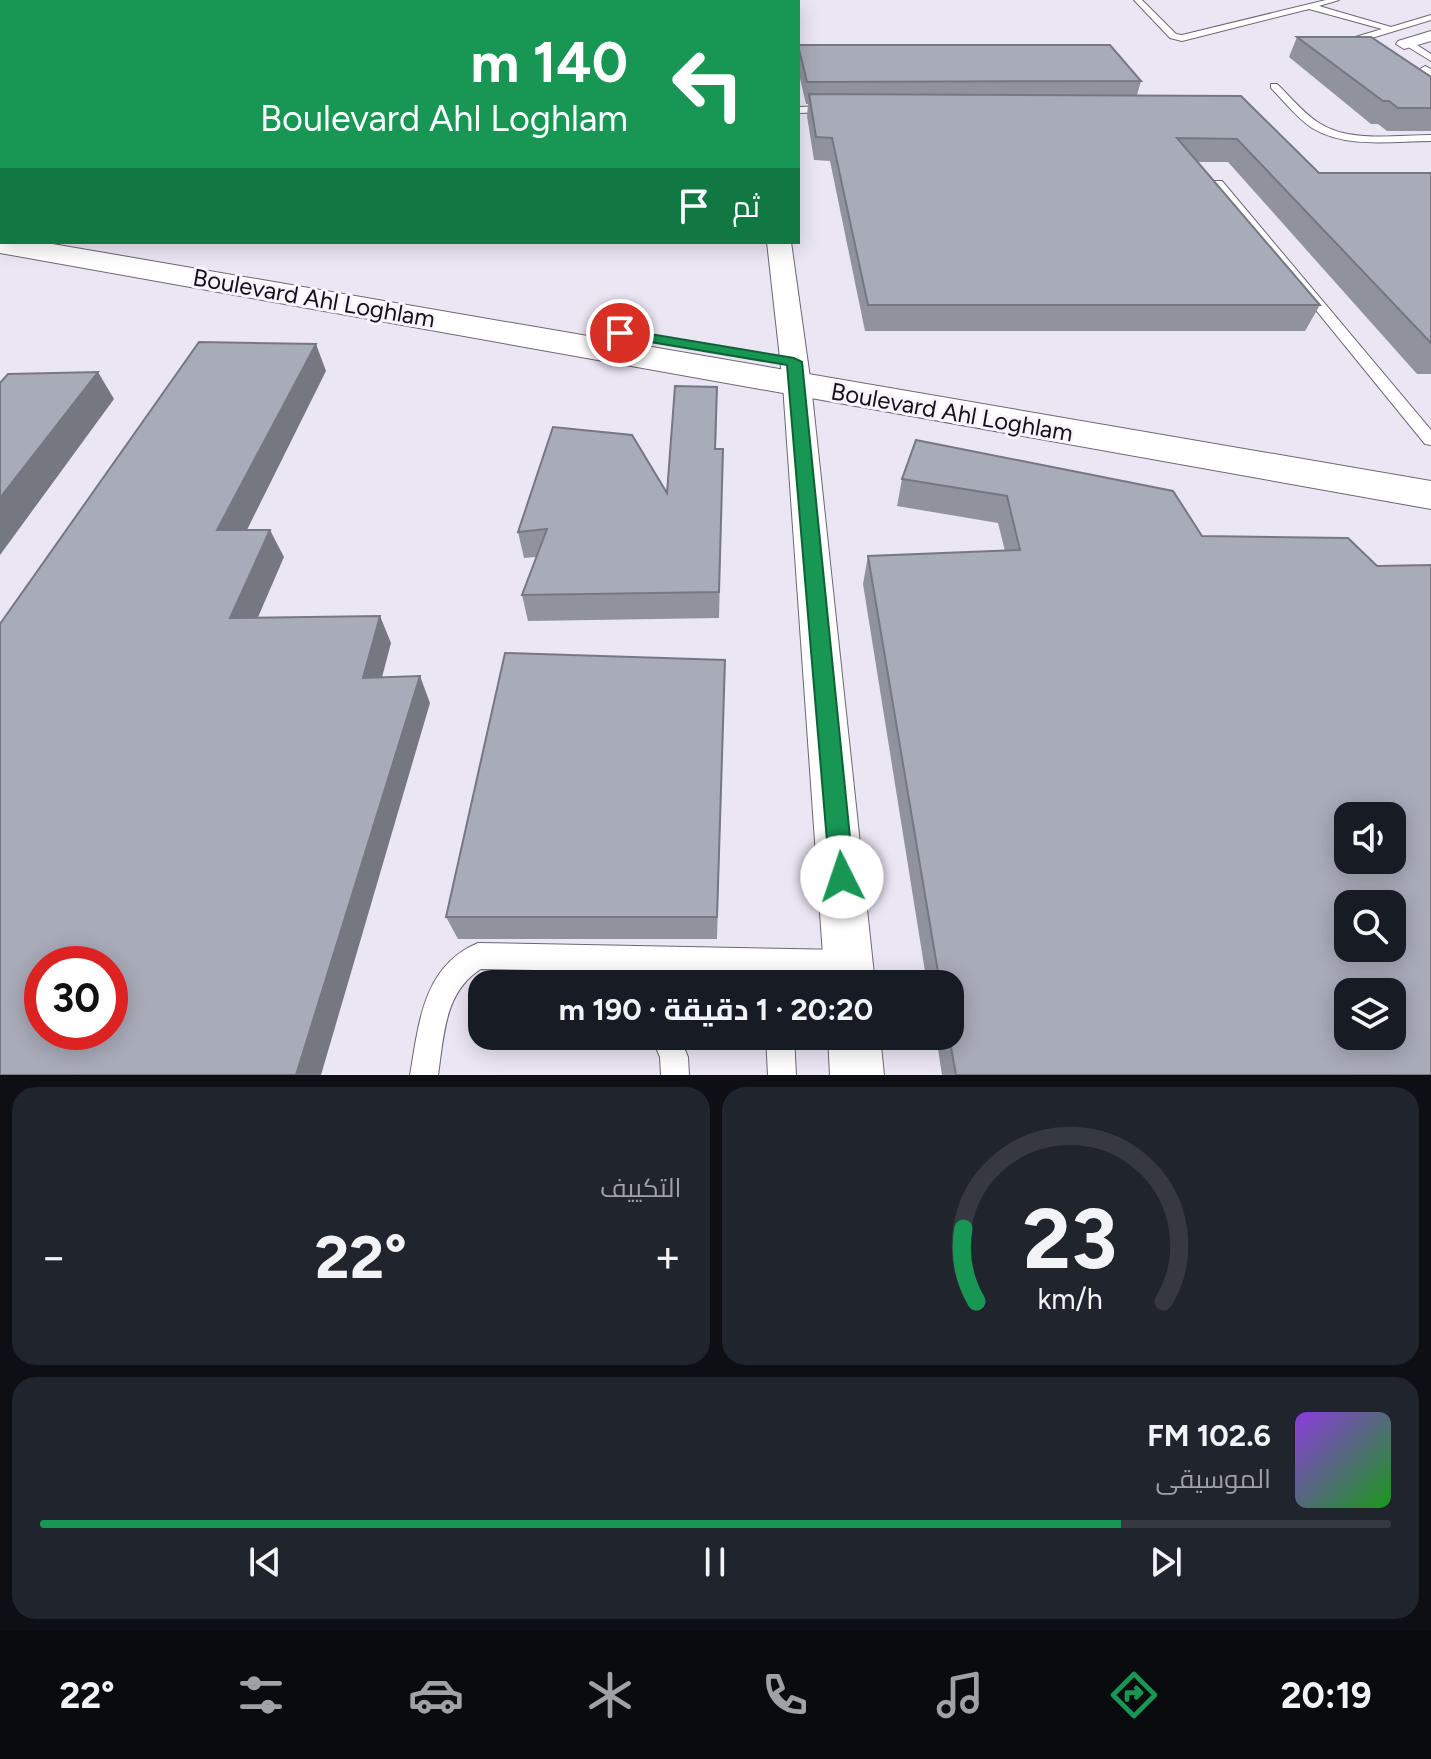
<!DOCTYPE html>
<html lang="ar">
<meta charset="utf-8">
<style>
:root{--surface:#171b24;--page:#20242c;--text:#f1f3f6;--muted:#9ea1a6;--line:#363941;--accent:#179654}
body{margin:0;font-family:Figtree,Cairo,sans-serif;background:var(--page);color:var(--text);direction:rtl;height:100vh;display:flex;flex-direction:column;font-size:30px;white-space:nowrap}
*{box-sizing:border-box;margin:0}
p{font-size:26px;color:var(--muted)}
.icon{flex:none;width:44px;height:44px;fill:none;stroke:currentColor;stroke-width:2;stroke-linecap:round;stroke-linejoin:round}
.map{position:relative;height:1075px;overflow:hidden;direction:ltr}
.sheet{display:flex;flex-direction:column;gap:12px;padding:12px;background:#0d0f14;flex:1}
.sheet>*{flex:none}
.top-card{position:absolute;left:0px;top:0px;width:800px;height:244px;box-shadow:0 4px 20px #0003;direction:rtl;background:#179654;color:#fff;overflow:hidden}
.fabs{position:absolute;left:1334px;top:802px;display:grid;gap:16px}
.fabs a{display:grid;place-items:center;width:72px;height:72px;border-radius:16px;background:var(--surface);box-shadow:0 4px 20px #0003;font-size:40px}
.speed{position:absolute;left:24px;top:946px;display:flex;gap:16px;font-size:40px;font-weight:700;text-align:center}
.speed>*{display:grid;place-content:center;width:104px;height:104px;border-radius:50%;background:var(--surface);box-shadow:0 4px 20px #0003;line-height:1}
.speed .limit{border:12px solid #d22;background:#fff;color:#111}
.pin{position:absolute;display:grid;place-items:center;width:68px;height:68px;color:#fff;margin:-34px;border:4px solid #fff;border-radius:50%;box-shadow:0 2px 8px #0007}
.me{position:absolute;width:88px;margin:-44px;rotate:356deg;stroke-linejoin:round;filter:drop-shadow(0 0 6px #0008)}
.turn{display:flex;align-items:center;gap:28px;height:168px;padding:0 40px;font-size:36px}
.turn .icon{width:104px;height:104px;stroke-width:2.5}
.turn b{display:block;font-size:56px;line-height:68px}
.then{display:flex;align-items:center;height:76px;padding:0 40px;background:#0003;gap:16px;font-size:30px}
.big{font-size:60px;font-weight:700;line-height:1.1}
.sheet .tile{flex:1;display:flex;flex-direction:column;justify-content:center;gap:12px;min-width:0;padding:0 28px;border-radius:24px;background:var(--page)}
.sheet .dial{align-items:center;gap:0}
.dial svg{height:208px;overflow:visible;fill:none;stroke:var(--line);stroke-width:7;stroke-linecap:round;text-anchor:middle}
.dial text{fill:var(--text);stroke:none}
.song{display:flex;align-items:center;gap:24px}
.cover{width:96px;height:96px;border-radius:12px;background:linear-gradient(135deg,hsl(270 70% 55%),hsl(120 70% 35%))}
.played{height:8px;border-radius:4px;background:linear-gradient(90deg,var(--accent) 80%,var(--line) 80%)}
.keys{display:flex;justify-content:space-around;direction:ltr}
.heat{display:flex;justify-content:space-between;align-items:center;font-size:44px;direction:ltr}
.sheet .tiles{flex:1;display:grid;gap:12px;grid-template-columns:1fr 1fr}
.tile:last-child{grid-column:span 2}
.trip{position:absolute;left:468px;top:970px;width:496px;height:80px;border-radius:24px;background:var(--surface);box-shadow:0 4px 20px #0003;font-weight:700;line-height:80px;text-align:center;direction:rtl}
.tab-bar{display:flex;height:128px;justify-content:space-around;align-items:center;background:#090b0e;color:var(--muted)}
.tab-bar .icon{width:56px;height:56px}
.tab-bar .selected{color:var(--accent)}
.tab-bar b{font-size:36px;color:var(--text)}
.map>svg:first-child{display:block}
</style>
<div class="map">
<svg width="1431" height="1075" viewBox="0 0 1431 1075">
<rect width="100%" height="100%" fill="#ebe6f4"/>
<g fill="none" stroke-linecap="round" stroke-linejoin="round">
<defs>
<g id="service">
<path d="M 0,0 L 4,2 L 2,6 L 0,6 Z"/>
<path d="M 1134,0 L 1142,0 L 1176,34 L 1182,35 L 1326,0 L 1339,0 L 1319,6 L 1391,27 L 1431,15 L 1431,20 L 1342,47 L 1339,42 L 1382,29 L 1309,9 L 1182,41 L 1170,38 Z"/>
<path d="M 1405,41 L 1411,41 L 1431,54 L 1431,61 L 1405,45 Z"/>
<path d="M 1425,66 L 1431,69 L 1431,76 L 1420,69 Z"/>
<path d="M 1271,84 L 1277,84 C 1291,97 1303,113 1319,123 C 1350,143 1396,135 1431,135 L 1431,141 C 1393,141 1346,149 1312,128 C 1296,117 1284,101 1271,88 Z"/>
<rect x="0" y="93" width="2" height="6"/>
<path d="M 798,107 L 831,106 L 836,109 L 831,112 L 798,113 Z"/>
<path d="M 0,146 L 2,146 L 0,153 Z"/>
<path d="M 1214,181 L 1222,181 L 1431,430 L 1431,445 L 1425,444 L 1214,185 Z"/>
<path d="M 478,943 L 846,950 L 855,954 L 859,963 L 855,972 L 846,976 L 791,975 L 791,984 L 765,984 L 764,974 L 481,969 C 444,992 444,1036 438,1075 L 410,1075 C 419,1023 423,966 478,943 Z"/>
<path d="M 651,1036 L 679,1036 L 688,1057 L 689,1075 L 661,1075 L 660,1057 Z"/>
<path d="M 766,1036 L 794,1036 L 796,1075 L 768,1075 Z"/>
</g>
<g id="minor">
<rect x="750" y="0" width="14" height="2"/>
<path d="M 1431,31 L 1431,41 L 1404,49 L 1396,44 L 1398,41 Z"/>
<path d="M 767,242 L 791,242 L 811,385 L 875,984 L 825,984 L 783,385 Z"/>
<path d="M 828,1036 L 880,1036 L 884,1075 L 830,1075 Z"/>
</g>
<path id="primary" d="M 0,235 L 2,242 L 41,242 L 1431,481 L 1431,509 L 0,253 Z"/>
</defs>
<!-- service casing -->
<use href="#service" stroke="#6c6773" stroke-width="2"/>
<!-- minor casing -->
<use href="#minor" stroke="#6c6773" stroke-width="2"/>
<!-- primary casing -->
<use href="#primary" stroke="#6c6773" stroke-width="2"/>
<!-- service -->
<use href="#service" fill="#fff" fill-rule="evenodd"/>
<!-- minor -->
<use href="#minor" fill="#fff" fill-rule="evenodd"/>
<!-- primary -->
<use href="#primary" fill="#fff" fill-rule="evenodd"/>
</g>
<!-- wall -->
<g fill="#90939e">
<rect x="0" y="30" width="2" height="58"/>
<path d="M 1297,37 L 1431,77 L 1431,131 L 1387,131 L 1378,124 L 1371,124 L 1289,57 Z"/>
<path d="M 798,45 L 1141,81 L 1137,95 L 1319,173 L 1431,173 L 1431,374 L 1417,374 L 1228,162 L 1197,162 L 1320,305 L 1305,331 L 865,331 L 830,161 L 814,160 L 807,116 L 808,104 L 806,104 L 798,70 Z"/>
<path d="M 717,387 L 716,449 L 723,449 L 719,618 L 528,621 L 522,595 L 536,557 L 524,558 L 518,532 L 667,493 Z"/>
<path d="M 902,479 L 1173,491 L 1431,1075 L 942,1075 L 936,1036 L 950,1036 L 950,984 L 927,984 L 863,584 L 868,556 L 1005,551 L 998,523 L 897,506 Z"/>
<path d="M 725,660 L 717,939 L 458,939 L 446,917 Z"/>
</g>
<!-- shaded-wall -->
<g fill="#767881">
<path d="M 316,344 L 326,371 L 233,558 L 217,530 Z"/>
<path d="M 98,372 L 114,399 L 0,555 L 0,498 Z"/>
<path d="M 270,530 L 284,557 L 246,645 L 230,618 Z"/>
<path d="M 380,616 L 391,643 L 375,704 L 363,678 Z"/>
<path d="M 420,676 L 430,703 L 321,1075 L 296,1075 Z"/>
</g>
<!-- building -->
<g fill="#a8abb8" stroke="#767881" stroke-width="2" fill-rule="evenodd">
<path d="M 380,0 L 742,0 L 742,2 L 378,2 Z"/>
<rect x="0" y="30" width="2" height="37"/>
<path d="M 1297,37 L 1371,37 L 1431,77 L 1431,108 L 1398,108 L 1389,101 L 1383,101 Z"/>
<path d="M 798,45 L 1110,45 L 1141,81 L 807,82 Z"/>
<path d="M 809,94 L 1241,96 L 1319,173 L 1431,173 L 1431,343 L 1237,139 L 1177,138 L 1320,305 L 868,305 L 832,138 L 816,137 Z"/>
<path d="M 199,342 L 316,344 L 217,530 L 270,530 L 230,618 L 380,616 L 363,678 L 420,676 L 296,1075 L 0,1075 L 0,624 ZM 42,964 L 110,964 L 110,1032 L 42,1032 Z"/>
<path d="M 98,372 L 0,498 L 0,383 L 8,374 Z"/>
<path d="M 675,386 L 717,387 L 715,449 L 723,449 L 719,592 L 522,595 L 547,529 L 518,532 L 553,427 L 632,435 L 667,493 Z"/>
<path d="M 916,440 L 1173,491 L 1202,536 L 1348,538 L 1377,566 L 1431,565 L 1431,1075 L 956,1075 L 949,1036 L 950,984 L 940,984 L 868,556 L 1020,550 L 1007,496 L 902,479 ZM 1348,816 L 1392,816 L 1392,860 L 1348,860 ZM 1348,904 L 1392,904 L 1392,948 L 1348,948 ZM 1348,992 L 1392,992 L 1392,1036 L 1348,1036 Z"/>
<path d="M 505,653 L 725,660 L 717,917 L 446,917 Z"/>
</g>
<!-- route -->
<path fill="#179654" stroke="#0f6237" stroke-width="2" d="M 620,329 L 794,358 L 802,362 L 854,877 L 851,885 L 842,889 L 833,885 L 830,877 L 787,365 L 615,336 L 613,333 Z"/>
<g text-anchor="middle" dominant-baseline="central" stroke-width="6" stroke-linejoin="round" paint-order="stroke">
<!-- street labels -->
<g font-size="24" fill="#141216" stroke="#f8f4ff">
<text transform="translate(314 298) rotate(10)">Boulevard Ahl Loghlam</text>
<text transform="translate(952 412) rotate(10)">Boulevard Ahl Loghlam</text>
</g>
</g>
</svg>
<div class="fabs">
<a><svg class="icon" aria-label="sound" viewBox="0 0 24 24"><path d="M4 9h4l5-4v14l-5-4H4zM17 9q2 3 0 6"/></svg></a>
<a><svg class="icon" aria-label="search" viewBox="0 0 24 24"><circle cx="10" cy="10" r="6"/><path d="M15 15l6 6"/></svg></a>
<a><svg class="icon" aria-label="layers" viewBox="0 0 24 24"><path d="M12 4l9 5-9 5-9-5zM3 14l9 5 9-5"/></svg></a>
</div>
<div class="speed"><div class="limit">30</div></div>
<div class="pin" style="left:620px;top:333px;background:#d93025"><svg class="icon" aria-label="arrive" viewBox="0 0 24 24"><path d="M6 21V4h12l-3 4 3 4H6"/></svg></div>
<svg class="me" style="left:842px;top:877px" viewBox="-20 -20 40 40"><circle r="19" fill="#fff"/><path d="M0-13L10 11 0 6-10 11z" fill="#179654"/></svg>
<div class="trip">20:20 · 1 دقيقة · 190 m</div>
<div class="top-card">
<div class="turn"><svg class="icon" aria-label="left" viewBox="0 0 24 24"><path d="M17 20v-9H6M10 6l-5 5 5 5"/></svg><div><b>140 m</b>Boulevard Ahl Loghlam</div></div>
<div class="then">ثم<svg class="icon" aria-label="arrive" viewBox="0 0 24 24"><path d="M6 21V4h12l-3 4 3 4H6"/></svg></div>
</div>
</div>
<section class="sheet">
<div class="tiles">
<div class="tile dial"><svg viewBox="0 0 100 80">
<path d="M14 69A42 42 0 1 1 86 69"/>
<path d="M14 69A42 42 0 0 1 9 41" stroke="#179654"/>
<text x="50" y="56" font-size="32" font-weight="700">23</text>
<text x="50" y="72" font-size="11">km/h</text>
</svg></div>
<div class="tile"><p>التكييف</p>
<div class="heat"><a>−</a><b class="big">22°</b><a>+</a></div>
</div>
<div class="tile">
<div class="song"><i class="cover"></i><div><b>102.6 FM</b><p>الموسيقى</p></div></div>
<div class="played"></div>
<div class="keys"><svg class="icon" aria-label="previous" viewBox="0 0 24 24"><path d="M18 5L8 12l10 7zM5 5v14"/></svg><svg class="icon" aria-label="pause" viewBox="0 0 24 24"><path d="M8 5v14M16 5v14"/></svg><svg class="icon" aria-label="next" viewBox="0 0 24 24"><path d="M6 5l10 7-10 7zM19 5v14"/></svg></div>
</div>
</div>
</section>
<nav class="tab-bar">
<b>20:19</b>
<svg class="icon selected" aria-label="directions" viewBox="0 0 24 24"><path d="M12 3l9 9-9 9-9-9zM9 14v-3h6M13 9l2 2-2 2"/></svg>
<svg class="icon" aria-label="music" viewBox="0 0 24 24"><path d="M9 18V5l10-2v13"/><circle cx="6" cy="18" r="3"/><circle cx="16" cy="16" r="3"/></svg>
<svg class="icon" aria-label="phone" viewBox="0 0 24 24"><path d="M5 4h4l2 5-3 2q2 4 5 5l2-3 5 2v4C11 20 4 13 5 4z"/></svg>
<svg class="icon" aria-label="climate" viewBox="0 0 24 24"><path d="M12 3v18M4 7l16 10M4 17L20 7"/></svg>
<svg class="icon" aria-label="car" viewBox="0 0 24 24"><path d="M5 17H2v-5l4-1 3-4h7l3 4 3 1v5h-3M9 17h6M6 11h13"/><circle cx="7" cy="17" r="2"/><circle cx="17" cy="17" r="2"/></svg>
<svg class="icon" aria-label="filters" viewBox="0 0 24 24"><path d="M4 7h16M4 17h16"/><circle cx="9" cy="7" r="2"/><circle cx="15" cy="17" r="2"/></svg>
<b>22°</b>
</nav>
